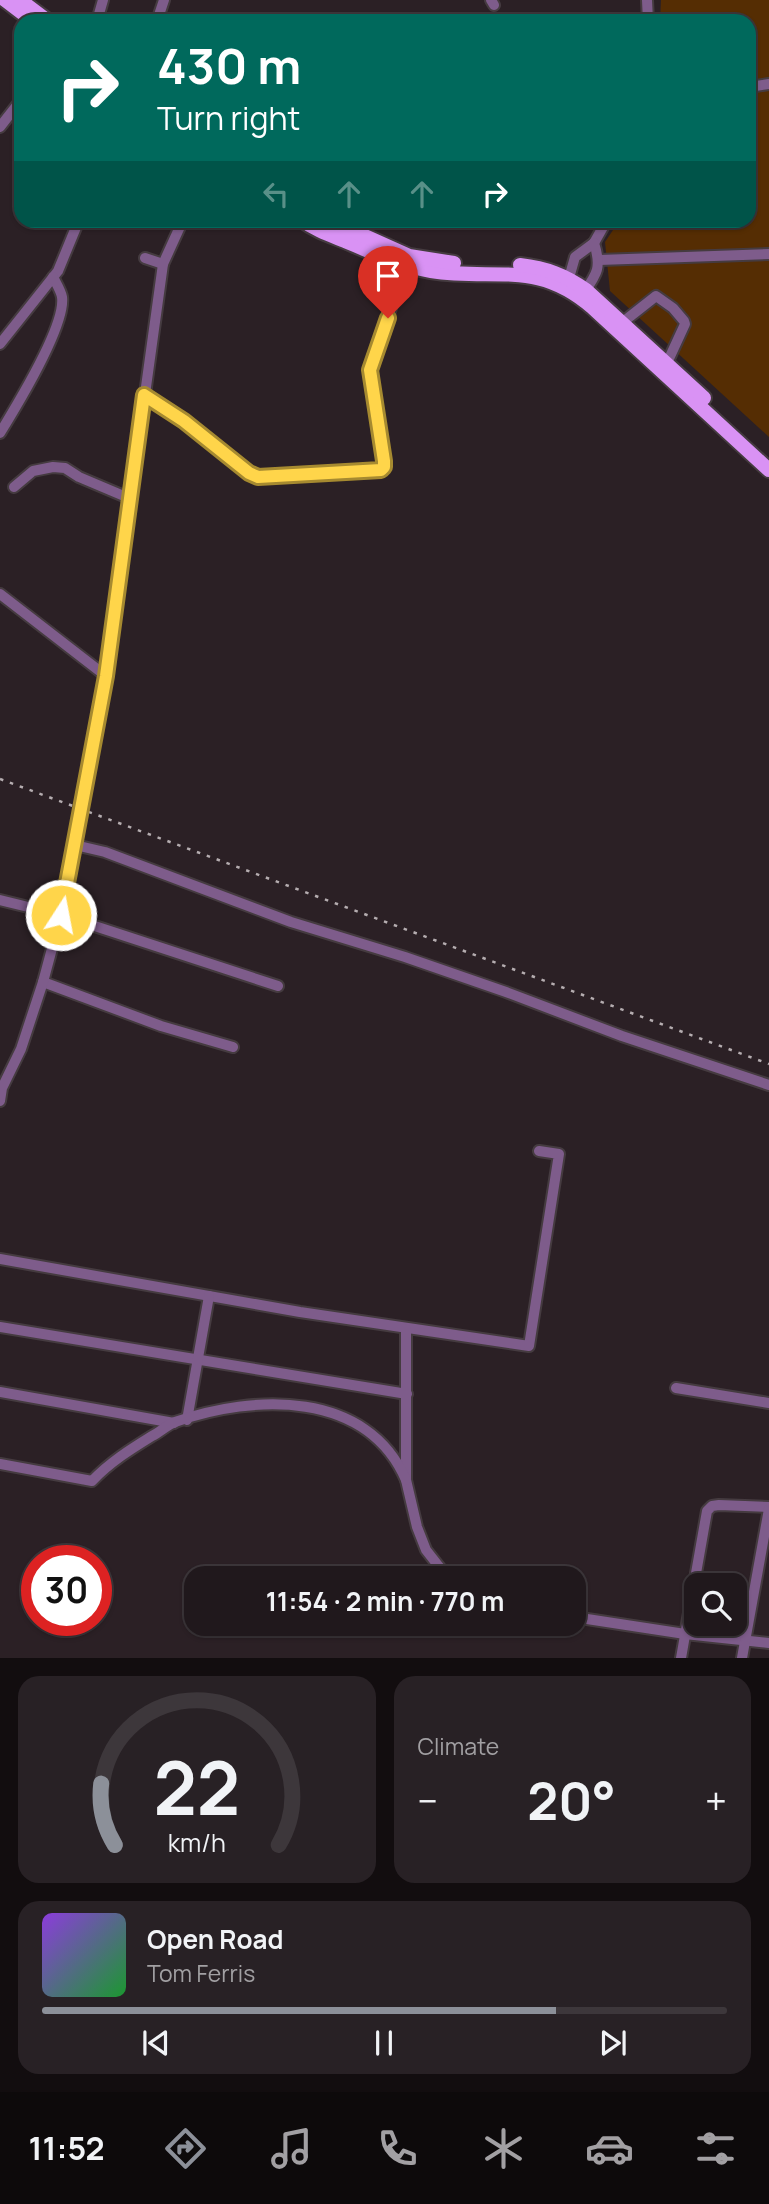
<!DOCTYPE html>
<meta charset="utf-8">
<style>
:root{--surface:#20181c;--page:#282125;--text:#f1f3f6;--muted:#a2a0a3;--line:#3d373b;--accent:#8c9099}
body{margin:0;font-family:Manrope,sans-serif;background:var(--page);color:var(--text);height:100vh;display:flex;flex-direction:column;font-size:26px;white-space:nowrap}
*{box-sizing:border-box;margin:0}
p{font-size:23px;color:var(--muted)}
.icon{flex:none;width:38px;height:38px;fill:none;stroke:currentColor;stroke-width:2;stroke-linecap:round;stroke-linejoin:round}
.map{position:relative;height:1658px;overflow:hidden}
.details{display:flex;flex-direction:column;gap:18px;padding:18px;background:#120d0f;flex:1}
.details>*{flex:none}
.guide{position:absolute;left:14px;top:14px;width:742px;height:214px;border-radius:21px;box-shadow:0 2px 5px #0004,0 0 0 2px var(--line);background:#00695c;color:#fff;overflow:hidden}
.buttons{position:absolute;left:684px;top:1573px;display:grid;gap:14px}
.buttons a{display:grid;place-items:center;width:63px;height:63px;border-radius:14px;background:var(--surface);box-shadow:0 2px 5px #0004,0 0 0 2px var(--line);font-size:35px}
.speed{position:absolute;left:21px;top:1545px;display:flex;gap:14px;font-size:35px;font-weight:700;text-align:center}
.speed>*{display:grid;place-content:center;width:91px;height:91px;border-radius:50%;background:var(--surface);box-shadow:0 2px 5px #0004,0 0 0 2px var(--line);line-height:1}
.speed .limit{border:10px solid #d22;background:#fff;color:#111}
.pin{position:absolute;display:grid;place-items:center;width:60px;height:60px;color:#fff;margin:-72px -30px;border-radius:50% 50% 50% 0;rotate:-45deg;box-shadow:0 0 7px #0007}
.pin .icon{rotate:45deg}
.me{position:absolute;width:77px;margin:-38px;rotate:11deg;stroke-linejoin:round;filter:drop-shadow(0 0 5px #0008)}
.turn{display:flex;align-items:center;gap:24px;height:147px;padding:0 28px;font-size:32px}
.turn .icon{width:91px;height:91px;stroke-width:2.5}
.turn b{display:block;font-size:49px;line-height:60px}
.lanes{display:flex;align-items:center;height:66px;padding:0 28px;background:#0003;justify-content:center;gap:35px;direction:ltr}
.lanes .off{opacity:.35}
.big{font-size:52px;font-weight:700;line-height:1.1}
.details .tile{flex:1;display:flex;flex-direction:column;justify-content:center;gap:10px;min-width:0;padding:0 24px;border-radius:21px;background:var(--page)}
.details .dial{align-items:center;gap:0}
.dial svg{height:182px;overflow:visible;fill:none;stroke:var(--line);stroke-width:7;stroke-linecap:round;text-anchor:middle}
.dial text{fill:var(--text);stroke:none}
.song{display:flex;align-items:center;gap:21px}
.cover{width:84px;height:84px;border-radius:10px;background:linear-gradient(135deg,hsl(270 70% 55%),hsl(130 70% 35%))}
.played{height:7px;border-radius:4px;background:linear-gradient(90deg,var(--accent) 75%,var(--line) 75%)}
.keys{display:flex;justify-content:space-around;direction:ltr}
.heat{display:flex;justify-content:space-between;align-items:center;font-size:38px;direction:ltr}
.details .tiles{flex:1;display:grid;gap:18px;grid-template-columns:1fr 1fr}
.tile:last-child{grid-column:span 2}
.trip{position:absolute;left:184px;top:1566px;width:402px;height:70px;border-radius:21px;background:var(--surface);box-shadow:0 2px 5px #0004,0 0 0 2px var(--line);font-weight:700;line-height:70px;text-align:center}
.tabs{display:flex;height:112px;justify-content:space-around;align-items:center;background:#0d0a0b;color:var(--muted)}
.tabs .icon{width:49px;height:49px}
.tabs .selected{color:var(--accent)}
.tabs b{font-size:32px;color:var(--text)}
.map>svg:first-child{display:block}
</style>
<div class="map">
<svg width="769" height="1658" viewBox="0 0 769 1658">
<rect width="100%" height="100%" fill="#2b2025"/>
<!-- green -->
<path fill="#552d03" d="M 661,0 L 769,0 L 769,437 L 610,291 L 605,242 L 619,221 L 749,220 L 749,21 L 660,21 Z"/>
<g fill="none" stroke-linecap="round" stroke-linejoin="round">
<defs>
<g id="minor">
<path d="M 491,0 L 494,5"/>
<path d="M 647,0 L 648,21"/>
<path d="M 97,21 L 103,0"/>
<path d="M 157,21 L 164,0"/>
<path d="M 749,87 L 769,84"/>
<path d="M 0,127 L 21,100"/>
<path d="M 594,243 L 607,220"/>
<path d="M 145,258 L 163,264"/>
<path d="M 599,260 L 769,254"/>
<path d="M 567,285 L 575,257 L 594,243"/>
<path d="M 583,294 C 597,274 602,268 594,243"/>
<path d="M 623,322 L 656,296 L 673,308 L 684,321 L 685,324 L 667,363"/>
<path d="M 0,344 L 58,271 L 79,220"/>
<path d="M 144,395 L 184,421 L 249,473 L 258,477 L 381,470 L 384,467 L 384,461 L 370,370 L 408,258"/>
<path d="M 0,433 C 16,407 66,326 62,297 C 61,291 56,283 53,277"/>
<path d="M 14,487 L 33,471 L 53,467 L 65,468 L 79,477 L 131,499"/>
<path d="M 0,594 L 106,676"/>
<path d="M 75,845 L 105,852 L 291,922 L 405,957 L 506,992 L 622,1036 L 769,1085"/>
<path d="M 0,900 L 61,915 L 278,986"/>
<path d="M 43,982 L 161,1026 L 233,1047"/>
<path d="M 0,1101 L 2,1088 L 21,1049 L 43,982 L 61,915 L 78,833 L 88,768 L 106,676 L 163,264 L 183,220"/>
<path d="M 0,1259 L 300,1312 L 529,1346 L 559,1154 L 539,1151"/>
<path d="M 0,1327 L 407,1394"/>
<path d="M 406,1329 L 406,1480 L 417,1527 L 426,1550 L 448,1578"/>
<path d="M 676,1388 L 769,1403"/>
<path d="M 0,1392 L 174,1423"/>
<path d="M 187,1420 L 209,1296"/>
<path d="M 0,1464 L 92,1481 C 110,1462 131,1449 152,1436 C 160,1432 167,1425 175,1422 C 254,1394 367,1390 406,1480"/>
<path d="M 574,1617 L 685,1634 L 769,1643"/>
<path d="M 681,1658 L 707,1511 L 712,1506 L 719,1505 L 769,1507"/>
<path d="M 742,1658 L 769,1509"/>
</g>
<g id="major">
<path d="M 5,0 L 26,16"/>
<path d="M 20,0 L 48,21"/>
<path d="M 302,220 C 315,230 330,235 345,241 C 373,253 401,266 431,271 C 495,281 537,259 593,308 L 769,470"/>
<path d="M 329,220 L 409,256 L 454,263"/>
<path d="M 520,265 C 546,268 565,275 586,290 L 704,398"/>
</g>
</defs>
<!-- minor casing -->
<use href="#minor" stroke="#453b40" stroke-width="14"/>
<!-- major casing -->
<use href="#major" stroke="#453b40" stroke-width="18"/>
<!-- minor -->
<use href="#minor" stroke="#7e5c8b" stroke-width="10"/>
<!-- major -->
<use href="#major" stroke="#d992f4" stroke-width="14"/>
<!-- rail -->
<path stroke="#b5adb0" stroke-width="2.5" stroke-dasharray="3.5 7" stroke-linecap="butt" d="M 0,779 L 769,1064"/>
</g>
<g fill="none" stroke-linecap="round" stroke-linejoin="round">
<defs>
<path id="route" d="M 61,915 L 106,676 L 144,395 L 184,421 L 249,473 L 258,477 L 381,470 L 384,467 L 384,461 L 370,370 L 388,318"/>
</defs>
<!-- route casing -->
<use href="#route" stroke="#a68a30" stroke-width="18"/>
<!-- route -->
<use href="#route" stroke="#ffd54a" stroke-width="12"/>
</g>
</svg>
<div class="buttons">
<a><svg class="icon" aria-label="search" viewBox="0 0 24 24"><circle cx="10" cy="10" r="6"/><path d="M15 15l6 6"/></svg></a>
</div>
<div class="speed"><div class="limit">30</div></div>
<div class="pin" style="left:388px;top:318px;background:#d93025"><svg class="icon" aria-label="arrive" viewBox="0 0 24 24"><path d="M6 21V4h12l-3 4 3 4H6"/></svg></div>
<svg class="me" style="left:61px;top:915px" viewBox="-20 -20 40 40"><circle r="17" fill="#ffd54a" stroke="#fff" stroke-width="3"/><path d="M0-11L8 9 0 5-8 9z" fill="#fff"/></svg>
<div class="trip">11:54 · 2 min · 770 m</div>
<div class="guide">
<div class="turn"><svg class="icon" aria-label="right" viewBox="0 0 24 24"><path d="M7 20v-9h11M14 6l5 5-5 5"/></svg><div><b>430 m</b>Turn right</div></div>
<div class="lanes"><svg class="icon off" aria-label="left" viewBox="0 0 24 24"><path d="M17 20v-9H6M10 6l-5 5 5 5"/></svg><svg class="icon off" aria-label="ahead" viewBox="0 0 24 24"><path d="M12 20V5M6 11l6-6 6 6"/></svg><svg class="icon off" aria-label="ahead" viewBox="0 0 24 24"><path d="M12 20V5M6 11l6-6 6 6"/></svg><svg class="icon" aria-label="right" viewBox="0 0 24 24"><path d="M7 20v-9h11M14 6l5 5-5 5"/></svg></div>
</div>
</div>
<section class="details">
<div class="tiles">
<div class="tile dial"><svg viewBox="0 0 100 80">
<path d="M14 69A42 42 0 1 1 86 69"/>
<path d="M14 69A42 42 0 0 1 8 42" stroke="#8c9099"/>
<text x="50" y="56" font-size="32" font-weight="700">22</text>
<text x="50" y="72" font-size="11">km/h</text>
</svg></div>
<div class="tile"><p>Climate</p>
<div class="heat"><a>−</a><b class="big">20°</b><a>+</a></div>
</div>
<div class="tile">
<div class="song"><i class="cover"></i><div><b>Open Road</b><p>Tom Ferris</p></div></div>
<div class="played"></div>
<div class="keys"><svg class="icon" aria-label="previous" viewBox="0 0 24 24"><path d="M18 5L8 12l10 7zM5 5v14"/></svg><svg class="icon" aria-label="pause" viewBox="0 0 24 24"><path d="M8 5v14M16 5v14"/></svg><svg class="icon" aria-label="next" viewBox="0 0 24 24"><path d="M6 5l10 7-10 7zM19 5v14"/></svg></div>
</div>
</div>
</section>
<nav class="tabs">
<b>11:52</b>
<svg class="icon selected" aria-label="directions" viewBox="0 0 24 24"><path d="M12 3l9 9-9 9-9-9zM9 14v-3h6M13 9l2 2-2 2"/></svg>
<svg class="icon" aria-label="music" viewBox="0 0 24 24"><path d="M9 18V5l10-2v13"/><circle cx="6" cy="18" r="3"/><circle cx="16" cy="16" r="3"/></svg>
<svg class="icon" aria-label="phone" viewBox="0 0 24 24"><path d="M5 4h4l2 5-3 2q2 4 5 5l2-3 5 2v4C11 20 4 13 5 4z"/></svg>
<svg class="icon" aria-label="climate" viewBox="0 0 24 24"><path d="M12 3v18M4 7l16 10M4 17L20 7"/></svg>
<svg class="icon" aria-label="car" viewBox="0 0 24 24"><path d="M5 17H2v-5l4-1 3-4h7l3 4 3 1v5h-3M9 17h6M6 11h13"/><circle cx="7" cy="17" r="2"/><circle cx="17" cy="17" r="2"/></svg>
<svg class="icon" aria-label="filters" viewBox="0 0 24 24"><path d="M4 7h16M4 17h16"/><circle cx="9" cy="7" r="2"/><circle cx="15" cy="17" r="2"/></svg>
</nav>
